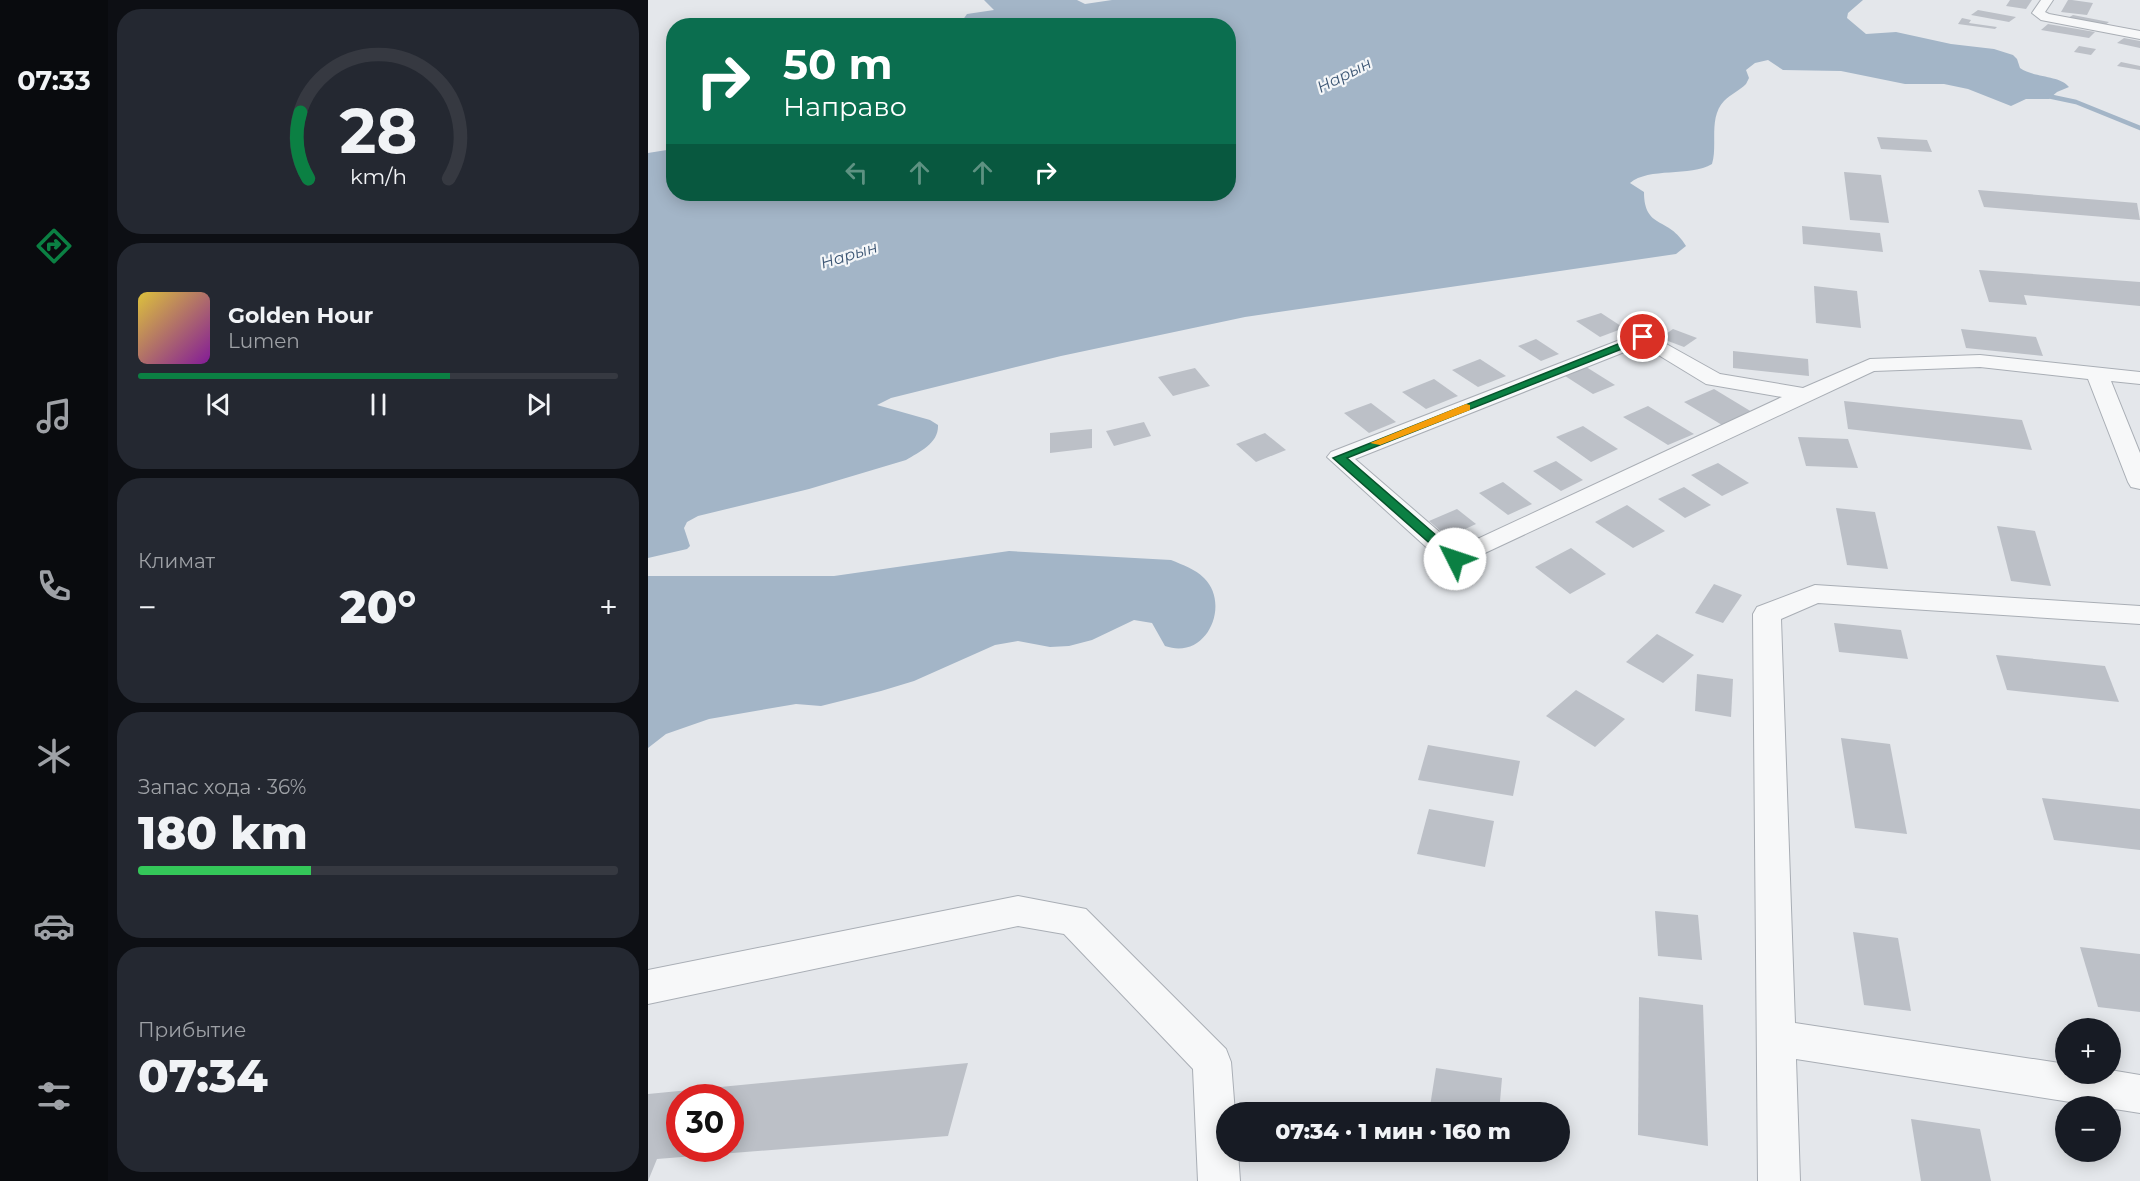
<!DOCTYPE html>
<html lang="ru">
<meta charset="utf-8">
<style>
:root{--surface:#171b24;--page:#242831;--text:#f1f3f6;--muted:#9ea1a6;--line:#363941;--accent:#0b8043}
body{margin:0;font-family:Montserrat,sans-serif;background:var(--page);color:var(--text);height:100vh;display:flex;flex-direction:column;font-size:22px;white-space:nowrap}
*{box-sizing:border-box;margin:0}
p{font-size:20px;color:var(--muted)}
.icon{flex:none;width:33px;height:33px;fill:none;stroke:currentColor;stroke-width:2;stroke-linecap:round;stroke-linejoin:round}
.map{position:relative;flex:1;overflow:hidden}
.sheet{display:flex;flex-direction:column;gap:9px;padding:9px;background:#0d0f14;width:540px}
.sheet>*{flex:none}
.top-card{position:absolute;left:18px;top:18px;width:570px;height:183px;border-radius:24px;box-shadow:0 3px 15px #0003;background:#0b6e4f;color:#fff;overflow:hidden}
.controls{position:absolute;left:1407px;top:1018px;display:grid;gap:12px}
.controls a{display:grid;place-items:center;width:66px;height:66px;border-radius:50%;background:var(--surface);box-shadow:0 3px 15px #0003;font-size:30px}
.speed{position:absolute;left:18px;top:1084px;display:flex;gap:12px;font-size:30px;font-weight:700;text-align:center}
.speed>*{display:grid;place-content:center;width:78px;height:78px;border-radius:50%;background:var(--surface);box-shadow:0 3px 15px #0003;line-height:1}
.speed .limit{border:9px solid #d22;background:#fff;color:#111}
.pin{position:absolute;display:grid;place-items:center;width:51px;height:51px;color:#fff;margin:-26px;border:3px solid #fff;border-radius:50%;box-shadow:0 2px 6px #0007}
.me{position:absolute;width:66px;margin:-33px;rotate:311deg;stroke-linejoin:round;filter:drop-shadow(0 0 4px #0008)}
.turn{display:flex;align-items:center;gap:21px;height:126px;padding:0 18px;font-size:27px}
.turn .icon{width:78px;height:78px;stroke-width:2.5}
.turn b{display:block;font-size:42px;line-height:51px}
.lanes{display:flex;align-items:center;height:57px;padding:0 18px;background:#0003;justify-content:center;gap:30px;direction:ltr}
.lanes .off{opacity:.35}
.big{font-size:45px;font-weight:800;line-height:1.1}
.sheet .tile{flex:1;display:flex;flex-direction:column;justify-content:center;gap:9px;min-width:0;padding:0 21px;border-radius:24px;background:var(--page)}
.sheet .dial{align-items:center;gap:0}
.dial svg{height:156px;overflow:visible;fill:none;stroke:var(--line);stroke-width:7;stroke-linecap:round;text-anchor:middle}
.dial text{fill:var(--text);stroke:none}
.song{display:flex;align-items:center;gap:18px}
.cover{width:72px;height:72px;border-radius:9px;background:linear-gradient(135deg,hsl(50 70% 55%),hsl(290 70% 35%))}
.played{height:6px;border-radius:3px;background:linear-gradient(90deg,var(--accent) 65%,var(--line) 65%)}
.keys{display:flex;justify-content:space-around;direction:ltr}
.heat{display:flex;justify-content:space-between;align-items:center;font-size:33px;direction:ltr}
.charge{height:9px;border-radius:4px;background:linear-gradient(90deg,#34c759 36%,var(--line) 0)}
.trip{position:absolute;left:568px;top:1102px;width:354px;height:60px;border-radius:30px;background:var(--surface);box-shadow:0 3px 15px #0003;font-weight:800;line-height:60px;text-align:center}
main{display:flex;flex:1;min-height:0}
.tabs{display:flex;flex-direction:column;width:108px;justify-content:space-around;align-items:center;background:#090b0e;color:var(--muted)}
.tabs .icon{width:42px;height:42px}
.tabs .active{color:var(--accent)}
.tabs b{font-size:27px;color:var(--text)}
.map>svg:first-child{display:block}
</style>
<main>
<nav class="tabs">
<b>07:33</b>
<svg class="icon active" aria-label="directions" viewBox="0 0 24 24"><path d="M12 3l9 9-9 9-9-9zM9 14v-3h6M13 9l2 2-2 2"/></svg>
<svg class="icon" aria-label="music" viewBox="0 0 24 24"><path d="M9 18V5l10-2v13"/><circle cx="6" cy="18" r="3"/><circle cx="16" cy="16" r="3"/></svg>
<svg class="icon" aria-label="phone" viewBox="0 0 24 24"><path d="M5 4h4l2 5-3 2q2 4 5 5l2-3 5 2v4C11 20 4 13 5 4z"/></svg>
<svg class="icon" aria-label="climate" viewBox="0 0 24 24"><path d="M12 3v18M4 7l16 10M4 17L20 7"/></svg>
<svg class="icon" aria-label="car" viewBox="0 0 24 24"><path d="M5 17H2v-5l4-1 3-4h7l3 4 3 1v5h-3M9 17h6M6 11h13"/><circle cx="7" cy="17" r="2"/><circle cx="17" cy="17" r="2"/></svg>
<svg class="icon" aria-label="filters" viewBox="0 0 24 24"><path d="M4 7h16M4 17h16"/><circle cx="9" cy="7" r="2"/><circle cx="15" cy="17" r="2"/></svg>
</nav>
<section class="sheet">
<div class="tile dial"><svg viewBox="0 0 100 80">
<path d="M14 69A42 42 0 1 1 86 69"/>
<path d="M14 69A42 42 0 0 1 10 35" stroke="#0b8043"/>
<text x="50" y="56" font-size="32" font-weight="700">28</text>
<text x="50" y="72" font-size="11">km/h</text>
</svg></div>
<div class="tile">
<div class="song"><i class="cover"></i><div><b>Golden Hour</b><p>Lumen</p></div></div>
<div class="played"></div>
<div class="keys"><svg class="icon" aria-label="previous" viewBox="0 0 24 24"><path d="M18 5L8 12l10 7zM5 5v14"/></svg><svg class="icon" aria-label="pause" viewBox="0 0 24 24"><path d="M8 5v14M16 5v14"/></svg><svg class="icon" aria-label="next" viewBox="0 0 24 24"><path d="M6 5l10 7-10 7zM19 5v14"/></svg></div>
</div>
<div class="tile"><p>Климат</p>
<div class="heat"><a>−</a><b class="big">20°</b><a>+</a></div>
</div>
<div class="tile"><p>Запас хода · 36%</p><b class="big">180 km</b><div class="charge"></div></div>
<div class="tile"><p>Прибытие</p><b class="big">07:34</b></div>
</section>
<div class="map">
<svg width="1492" height="1181" viewBox="0 0 1492 1181">
<rect width="100%" height="100%" fill="#e4e7eb"/>
<!-- water -->
<g fill="#a3b5c7">
<path d="M 336,0 L 429,0 L 437,4 L 464,0 L 1215,0 L 1200,13 L 1199,18 L 1218,34 L 1248,32 L 1303,44 L 1346,49 L 1365,55 L 1369,59 L 1372,68 C 1386,78 1412,75 1421,87 L 1409,92 L 1401,99 L 1378,99 L 1363,106 L 1320,89 L 1296,84 L 1257,84 L 1193,71 L 1135,70 L 1120,60 L 1107,63 L 1098,70 L 1101,78 L 1098,84 C 1092,90 1083,94 1076,101 C 1060,118 1070,145 1064,164 C 1042,177 1001,167 982,183 L 996,192 C 996,230 1021,216 1038,246 L 1028,254 L 597,317 L 413,356 L 243,398 L 229,405 L 282,420 L 290,425 C 291,443 272,452 258,460 L 161,489 L 50,516 L 39,522 L 36,528 L 42,546 L 39,549 L 0,558 L 0,153 L 25,149 L 26,194 L 580,194 L 580,26 L 374,26 L 314,21 L 319,14 L 346,10 Z"/>
<path d="M 361,551 L 523,560 C 535,565 547,569 556,578 C 583,604 559,661 517,646 L 504,623 L 486,620 L 444,640 L 421,646 L 402,647 L 370,641 L 347,645 L 266,681 L 233,691 L 173,706 L 148,704 L 61,719 L 18,734 L 0,748 L 0,576 L 186,576 Z"/>
</g>
<g fill="none" stroke-linecap="round" stroke-linejoin="round">
<!-- stream -->
<path stroke="#a3b5c7" stroke-width="4.5" d="M 1395,95 L 1428,102 L 1492,128"/>
</g>
<!-- building -->
<g fill="#bcc0c7" fill-rule="evenodd">
<path d="M 1362,0 L 1384,0 L 1378,9 L 1358,6 Z"/>
<path d="M 1420,0 L 1424,0 L 1445,3 L 1439,15 L 1413,12 Z"/>
<path d="M 1330,10 L 1368,17 L 1361,22 L 1323,15 Z"/>
<path d="M 1425,15 L 1461,22 L 1457,25 L 1420,18 Z"/>
<path d="M 1314,18 L 1323,20 L 1321,23 L 1349,27 L 1347,29 L 1310,24 Z"/>
<path d="M 1400,24 L 1447,32 L 1441,38 L 1393,30 Z"/>
<path d="M 1476,38 L 1492,41 L 1492,48 L 1469,43 Z"/>
<path d="M 1431,46 L 1448,49 L 1443,55 L 1426,52 Z"/>
<path d="M 1473,62 L 1492,66 L 1492,70 L 1469,66 Z"/>
<path d="M 1229,137 L 1279,140 L 1284,152 L 1233,149 Z"/>
<path d="M 1196,172 L 1233,175 L 1241,223 L 1202,220 Z"/>
<path d="M 1330,190 L 1489,203 L 1492,220 L 1336,207 Z"/>
<path d="M 1154,226 L 1232,233 L 1235,252 L 1155,244 Z"/>
<path d="M 1331,270 L 1492,282 L 1492,306 L 1376,295 L 1379,305 L 1341,302 Z"/>
<path d="M 1166,286 L 1209,291 L 1213,328 L 1168,323 Z"/>
<path d="M 953,313 L 976,328 L 952,337 L 928,321 Z"/>
<path d="M 1025,329 L 1049,338 L 1036,347 L 1012,338 Z"/>
<path d="M 1313,329 L 1388,337 L 1395,356 L 1318,348 Z"/>
<path d="M 888,339 L 911,354 L 893,361 L 870,346 Z"/>
<path d="M 1085,351 L 1160,359 L 1161,376 L 1085,368 Z"/>
<path d="M 832,359 L 858,376 L 830,387 L 804,370 Z"/>
<path d="M 935,365 L 967,385 L 945,394 L 914,374 Z"/>
<path d="M 547,368 L 562,386 L 525,396 L 510,377 Z"/>
<path d="M 786,379 L 810,396 L 778,409 L 754,392 Z"/>
<path d="M 1066,389 L 1104,412 L 1074,425 L 1036,402 Z"/>
<path d="M 1196,401 L 1374,420 L 1384,450 L 1200,429 Z"/>
<path d="M 723,403 L 748,422 L 721,433 L 696,413 Z"/>
<path d="M 1000,406 L 1046,434 L 1020,445 L 975,417 Z"/>
<path d="M 496,422 L 503,436 L 466,446 L 458,431 Z"/>
<path d="M 935,426 L 970,449 L 943,462 L 908,437 Z"/>
<path d="M 444,429 L 444,448 L 402,453 L 402,433 Z"/>
<path d="M 617,433 L 638,450 L 608,462 L 588,444 Z"/>
<path d="M 1150,437 L 1200,439 L 1210,468 L 1158,466 Z"/>
<path d="M 908,461 L 935,480 L 913,491 L 885,471 Z"/>
<path d="M 1070,463 L 1101,483 L 1074,496 L 1043,475 Z"/>
<path d="M 855,482 L 884,504 L 860,515 L 831,493 Z"/>
<path d="M 1036,487 L 1063,505 L 1037,518 L 1010,499 Z"/>
<path d="M 979,505 L 1017,531 L 985,548 L 947,522 Z"/>
<path d="M 1188,508 L 1227,512 L 1240,569 L 1199,565 Z"/>
<path d="M 809,509 L 828,524 L 800,537 L 781,521 Z"/>
<path d="M 1349,526 L 1387,531 L 1403,586 L 1363,581 Z"/>
<path d="M 923,548 L 958,574 L 922,594 L 887,567 Z"/>
<path d="M 1066,584 L 1094,595 L 1075,623 L 1047,613 Z"/>
<path d="M 1186,623 L 1253,630 L 1260,659 L 1191,652 Z"/>
<path d="M 1009,634 L 1046,655 L 1015,683 L 978,662 Z"/>
<path d="M 1348,655 L 1457,666 L 1471,702 L 1359,690 Z"/>
<path d="M 1049,674 L 1085,679 L 1083,717 L 1047,711 Z"/>
<path d="M 928,690 L 977,719 L 947,747 L 898,716 Z"/>
<path d="M 1193,738 L 1242,744 L 1259,834 L 1207,828 Z"/>
<path d="M 780,745 L 872,761 L 865,796 L 770,780 Z"/>
<path d="M 1394,798 L 1492,809 L 1492,850 L 1406,840 Z"/>
<path d="M 781,809 L 846,821 L 837,867 L 769,854 Z"/>
<path d="M 1007,911 L 1050,915 L 1054,960 L 1010,956 Z"/>
<path d="M 1205,932 L 1250,938 L 1263,1011 L 1216,1005 Z"/>
<path d="M 1432,947 L 1492,954 L 1492,1012 L 1450,1007 Z"/>
<path d="M 991,997 L 1055,1005 L 1060,1146 L 990,1135 Z"/>
<path d="M 320,1063 L 300,1136 L 9,1159 L 0,1181 L 0,1094 ZM 32,1098 L 82,1098 L 82,1149 L 32,1149 Z"/>
<path d="M 788,1068 L 854,1078 L 851,1113 L 781,1113 Z"/>
<path d="M 1263,1119 L 1332,1129 L 1343,1181 L 1273,1181 Z"/>
<path d="M 802,1152 L 847,1152 L 846,1160 L 802,1153 Z"/>
</g>
<g fill="none" stroke-linecap="round" stroke-linejoin="round">
<defs>
<g id="minor">
<path d="M 1393,0 L 1405,0 L 1397,12 L 1401,14 L 1492,31 L 1492,39 L 1393,20 L 1384,13 Z"/>
<path d="M 995,331 L 1072,374 L 1155,388 L 1222,359 L 1332,355 L 1492,372 L 1492,384 L 1463,381 L 1492,453 L 1492,489 L 1483,487 L 1480,482 L 1440,379 L 1332,367 L 1226,371 L 807,567 L 798,565 L 679,457 L 683,452 ZM 994,345 L 1058,384 L 1134,397 L 810,548 L 707,459 Z"/>
<path d="M 1167,585 L 1492,606 L 1492,624 L 1170,603 L 1133,619 L 1147,1023 L 1418,1064 L 1418,1074 L 1462,1074 L 1462,1070 L 1492,1075 L 1492,1113 L 1148,1059 L 1152,1181 L 1110,1181 L 1105,614 L 1109,607 Z"/>
<path d="M 370,896 L 438,909 L 578,1049 L 583,1062 L 587,1113 L 579,1113 L 579,1152 L 590,1152 L 592,1181 L 550,1181 L 545,1069 L 416,934 L 370,926 L 0,1004 L 0,970 Z"/>
</g>
</defs>
<!-- minor casing -->
<use href="#minor" stroke="#a9aeb5" stroke-width="2"/>
<!-- minor -->
<use href="#minor" fill="#f7f8f9" fill-rule="evenodd"/>
</g>
<!-- route -->
<path fill="#0b8043" stroke="#07532c" stroke-width="1.5" d="M 995,334 L 999,335 L 999,339 L 699,458 L 812,556 L 812,562 L 803,562 L 685,458 Z"/>
<!-- slow -->
<path fill="#f59e0b" d="M 818,404 L 822,405 L 822,410 L 732,445 L 722,443 Z"/>
<g text-anchor="middle" dominant-baseline="central" stroke-width="4.5" stroke-linejoin="round" paint-order="stroke">
<!-- far-water labels -->
<g font-size="16" font-style="italic" fill="#3b5573" stroke="#f4f6f8">
<text transform="translate(696 75) rotate(-27)">Нарын</text>
<text transform="translate(201 255) rotate(-17)">Нарын</text>
</g>
</g>
</svg>
<div class="controls">
<a>+</a>
<a>−</a>
</div>
<div class="speed"><div class="limit">30</div></div>
<div class="pin" style="left:995px;top:337px;background:#d93025"><svg class="icon" aria-label="arrive" viewBox="0 0 24 24"><path d="M6 21V4h12l-3 4 3 4H6"/></svg></div>
<svg class="me" style="left:807px;top:559px" viewBox="-20 -20 40 40"><circle r="19" fill="#fff"/><path d="M0-13L10 11 0 6-10 11z" fill="#0b8043"/></svg>
<div class="trip">07:34 · 1 мин · 160 m</div>
<div class="top-card">
<div class="turn"><svg class="icon" aria-label="right" viewBox="0 0 24 24"><path d="M7 20v-9h11M14 6l5 5-5 5"/></svg><div><b>50 m</b>Направо</div></div>
<div class="lanes"><svg class="icon off" aria-label="left" viewBox="0 0 24 24"><path d="M17 20v-9H6M10 6l-5 5 5 5"/></svg><svg class="icon off" aria-label="ahead" viewBox="0 0 24 24"><path d="M12 20V5M6 11l6-6 6 6"/></svg><svg class="icon off" aria-label="ahead" viewBox="0 0 24 24"><path d="M12 20V5M6 11l6-6 6 6"/></svg><svg class="icon" aria-label="right" viewBox="0 0 24 24"><path d="M7 20v-9h11M14 6l5 5-5 5"/></svg></div>
</div>
</div>
</main>
